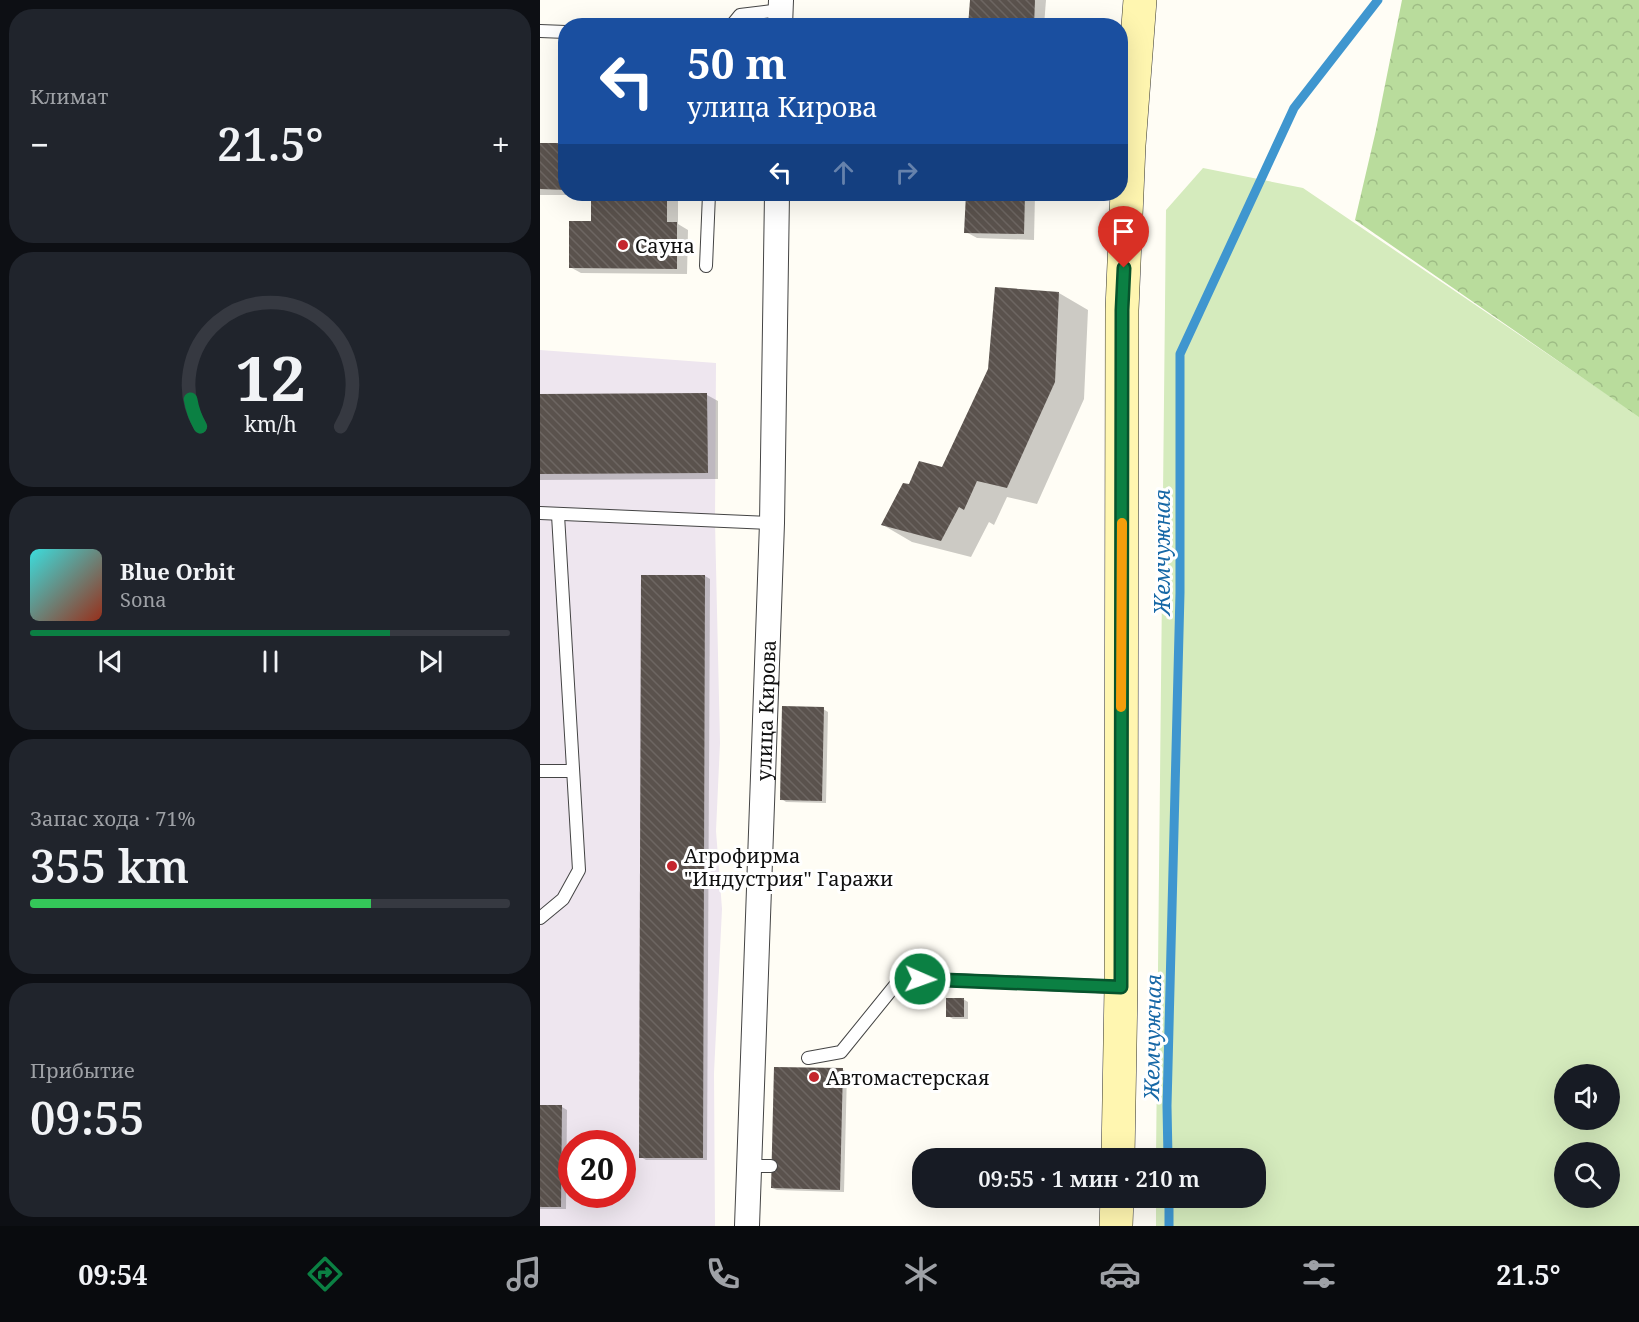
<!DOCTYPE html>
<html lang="ru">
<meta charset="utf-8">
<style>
:root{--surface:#171b24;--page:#20242c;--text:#f1f3f6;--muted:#9ea1a6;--line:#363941;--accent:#0b8043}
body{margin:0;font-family:"Noto Serif",serif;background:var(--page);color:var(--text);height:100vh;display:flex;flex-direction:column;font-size:22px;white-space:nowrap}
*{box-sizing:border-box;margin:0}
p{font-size:20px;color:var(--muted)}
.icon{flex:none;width:33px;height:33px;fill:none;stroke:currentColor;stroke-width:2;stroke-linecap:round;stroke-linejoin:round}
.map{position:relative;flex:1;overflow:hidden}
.drawer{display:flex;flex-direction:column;gap:9px;padding:9px;background:#0d0f14;width:540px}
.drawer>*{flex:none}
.banner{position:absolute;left:18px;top:18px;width:570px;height:183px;border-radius:24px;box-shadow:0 6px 24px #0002;background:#1a4fa0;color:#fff;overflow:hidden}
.buttons{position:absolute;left:1014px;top:1064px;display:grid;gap:12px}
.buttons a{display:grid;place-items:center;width:66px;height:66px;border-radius:50%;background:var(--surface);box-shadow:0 6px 24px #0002;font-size:30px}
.speed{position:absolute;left:18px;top:1130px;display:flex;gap:12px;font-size:30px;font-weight:700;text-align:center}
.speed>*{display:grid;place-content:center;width:78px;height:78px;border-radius:50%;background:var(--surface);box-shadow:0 6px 24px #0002;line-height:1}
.speed .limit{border:9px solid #d22;background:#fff;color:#111}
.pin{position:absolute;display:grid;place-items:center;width:51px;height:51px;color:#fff;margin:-62px -26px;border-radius:50% 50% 50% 0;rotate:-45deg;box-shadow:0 0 6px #0007}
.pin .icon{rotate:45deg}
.me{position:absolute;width:66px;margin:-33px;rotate:92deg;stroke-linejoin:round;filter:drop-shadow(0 0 4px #0008)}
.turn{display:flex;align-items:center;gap:21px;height:126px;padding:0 30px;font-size:27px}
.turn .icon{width:78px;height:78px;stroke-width:2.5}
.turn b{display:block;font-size:42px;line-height:51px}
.lanes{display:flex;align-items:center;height:57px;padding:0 30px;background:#0003;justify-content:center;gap:30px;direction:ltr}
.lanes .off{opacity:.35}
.big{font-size:45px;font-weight:600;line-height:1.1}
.drawer .card{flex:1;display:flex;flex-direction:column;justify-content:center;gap:9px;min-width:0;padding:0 21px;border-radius:24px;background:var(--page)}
.drawer .dial{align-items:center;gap:0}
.dial svg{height:156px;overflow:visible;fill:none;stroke:var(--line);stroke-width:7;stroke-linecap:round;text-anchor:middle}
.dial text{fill:var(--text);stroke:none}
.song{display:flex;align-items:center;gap:18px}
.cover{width:72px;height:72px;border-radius:9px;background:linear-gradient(135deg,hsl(180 70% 55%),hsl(10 70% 35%))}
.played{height:6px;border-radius:3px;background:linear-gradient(90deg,var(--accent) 75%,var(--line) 75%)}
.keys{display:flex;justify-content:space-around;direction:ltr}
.heat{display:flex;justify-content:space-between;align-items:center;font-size:33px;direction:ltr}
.charge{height:9px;border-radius:4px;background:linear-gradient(90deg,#34c759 71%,var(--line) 0)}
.trip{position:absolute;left:372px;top:1148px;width:354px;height:60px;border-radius:24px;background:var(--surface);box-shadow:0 6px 24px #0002;font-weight:600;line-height:60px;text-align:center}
.menu{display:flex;height:96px;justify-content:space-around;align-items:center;background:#090b0e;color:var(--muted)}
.menu .icon{width:42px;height:42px}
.menu .active{color:var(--accent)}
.menu b{font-size:27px;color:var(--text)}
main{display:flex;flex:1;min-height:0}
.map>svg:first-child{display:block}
</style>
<main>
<section class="drawer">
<div class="card"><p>Климат</p>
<div class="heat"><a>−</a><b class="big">21.5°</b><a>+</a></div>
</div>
<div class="card dial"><svg viewBox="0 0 100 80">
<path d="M14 69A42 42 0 1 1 86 69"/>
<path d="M14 69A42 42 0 0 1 9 55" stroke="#0b8043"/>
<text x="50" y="56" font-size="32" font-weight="700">12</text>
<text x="50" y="72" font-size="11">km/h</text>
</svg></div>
<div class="card">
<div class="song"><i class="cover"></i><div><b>Blue Orbit</b><p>Sona</p></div></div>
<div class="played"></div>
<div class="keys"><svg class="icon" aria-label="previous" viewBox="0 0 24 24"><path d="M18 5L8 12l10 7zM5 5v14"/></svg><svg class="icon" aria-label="pause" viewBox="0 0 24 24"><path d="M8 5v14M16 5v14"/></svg><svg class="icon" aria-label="next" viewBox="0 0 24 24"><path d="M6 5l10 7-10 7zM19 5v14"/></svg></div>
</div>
<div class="card"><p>Запас хода · 71%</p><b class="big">355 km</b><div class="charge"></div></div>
<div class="card"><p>Прибытие</p><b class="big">09:55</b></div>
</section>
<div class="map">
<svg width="1099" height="1226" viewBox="0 0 1099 1226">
<defs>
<pattern id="forest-crowns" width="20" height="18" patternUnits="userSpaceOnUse" patternTransform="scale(1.5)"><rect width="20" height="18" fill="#b9dc9c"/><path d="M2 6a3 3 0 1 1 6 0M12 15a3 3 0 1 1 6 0" fill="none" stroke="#9ebc85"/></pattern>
<pattern id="building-back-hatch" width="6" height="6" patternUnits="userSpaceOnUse" patternTransform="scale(1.5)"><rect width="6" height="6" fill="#5a524d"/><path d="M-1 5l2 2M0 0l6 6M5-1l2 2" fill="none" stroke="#6d6662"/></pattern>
</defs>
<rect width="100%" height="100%" fill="#fffdf5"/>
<!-- industrial -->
<path fill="#eee6ef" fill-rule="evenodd" d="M 0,350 L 176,363 L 175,522 L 180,743 L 176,831 L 182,909 L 174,1073 L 175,1226 L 0,1226 ZM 32,1143 L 82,1143 L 82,1194 L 32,1194 Z"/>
<!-- grass -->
<path fill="#d5ebbd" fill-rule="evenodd" d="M 663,168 L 763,188 L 1099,416 L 1099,1226 L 616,1226 L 616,1197 L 716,1197 L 716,1158 L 616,1158 L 626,210 ZM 1024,1074 L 1070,1074 L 1070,1119 L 1024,1119 ZM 1024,1152 L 1070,1152 L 1070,1197 L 1024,1197 Z"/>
<!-- forest -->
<path fill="url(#forest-crowns)" d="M 862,0 L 1099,0 L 1099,417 L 815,220 L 836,130 Z"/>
<!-- shadow -->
<g fill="#0003">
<path d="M 431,0 L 506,0 L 504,26 L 430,26 Z"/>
<path d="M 0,144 L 26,145 L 26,194 L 138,194 L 138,224 L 148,230 L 147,274 L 41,273 L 30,267 L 53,222 L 53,195 L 0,195 Z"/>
<path d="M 427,194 L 495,194 L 494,240 L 437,238 L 426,232 Z"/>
<path d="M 519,293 L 548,310 L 544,399 L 497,504 L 467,497 L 454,525 L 449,522 L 431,557 L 372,542 L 343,525 L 369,486 L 403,468 Z"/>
<path d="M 167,395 L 178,401 L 178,479 L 0,480 L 0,396 Z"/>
<path d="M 165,576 L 170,579 L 167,1160 L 106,1160 L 101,1157 Z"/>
<path d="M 283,709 L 288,712 L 286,803 L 246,802 L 242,799 Z"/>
<path d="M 423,999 L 428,1002 L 428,1019 L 413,1019 L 408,1016 Z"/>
<path d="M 303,1070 L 307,1072 L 304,1192 L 237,1190 L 232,1188 Z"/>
<path d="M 0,1106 L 22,1107 L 27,1110 L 26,1209 L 0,1209 Z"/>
</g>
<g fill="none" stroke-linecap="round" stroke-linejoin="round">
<!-- stream -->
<g stroke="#3f96cf" stroke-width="9">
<path d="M 628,1158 L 627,1106 L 640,593 L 640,354 L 754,108 L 838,0"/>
<path d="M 629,1197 L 629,1226"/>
</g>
</g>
<!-- building -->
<g fill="url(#building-back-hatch)">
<path d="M 430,0 L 495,0 L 494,26 L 428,26 Z"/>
<path d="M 22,75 L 26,76 L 26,114 L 22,114 Z"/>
<path d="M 0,143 L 26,143 L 26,190 L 0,189 Z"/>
<path d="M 51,194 L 127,194 L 127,222 L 137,222 L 137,269 L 29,268 L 29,221 L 51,221 Z"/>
<path d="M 426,194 L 485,194 L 484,234 L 424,233 Z"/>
<path d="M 455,287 L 519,292 L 515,382 L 467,488 L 437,481 L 424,510 L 419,507 L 401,541 L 341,525 L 363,483 L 369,484 L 379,461 L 402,467 L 448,369 Z"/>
<path d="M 167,393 L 168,473 L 0,474 L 0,394 Z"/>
<path d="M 101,575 L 165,575 L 163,1158 L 99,1158 Z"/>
<path d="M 242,706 L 284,707 L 282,801 L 240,800 Z"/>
<rect x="406" y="998" width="18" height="19"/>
<path d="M 234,1067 L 303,1068 L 300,1190 L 231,1188 Z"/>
<path d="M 0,1105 L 22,1105 L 21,1207 L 0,1207 Z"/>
</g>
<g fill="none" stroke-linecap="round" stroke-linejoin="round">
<defs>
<g id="lane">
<path d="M 191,26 L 200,15 L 240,10"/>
<path d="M 0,31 L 26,32"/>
<path d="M 166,266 L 169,194"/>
<path d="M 0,513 L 232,523"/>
<path d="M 0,771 L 33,771"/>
<path d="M 0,918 L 23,899 L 39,870 L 18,515"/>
<path d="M 268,1058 L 301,1052 L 361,978 L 580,987"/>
<path d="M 208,1166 L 231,1166"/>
</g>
<g id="street">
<path d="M 240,26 L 241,0"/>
<path id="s1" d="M 207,1226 L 232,523 L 237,194"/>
</g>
<g id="secondary">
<path d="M 578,1158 L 581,987 L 582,310 L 589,145 L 600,0"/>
<path d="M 576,1226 L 577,1197"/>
</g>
</defs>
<!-- lane casing -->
<use href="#lane" stroke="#444" stroke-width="14"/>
<!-- street casing -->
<use href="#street" stroke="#444" stroke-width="26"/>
<!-- secondary casing -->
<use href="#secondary" stroke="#333" stroke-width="34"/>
<!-- lane -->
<use href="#lane" stroke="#fff" stroke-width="12"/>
<!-- street -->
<use href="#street" stroke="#fff" stroke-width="24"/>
<!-- secondary -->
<use href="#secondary" stroke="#fff6b0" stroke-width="33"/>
</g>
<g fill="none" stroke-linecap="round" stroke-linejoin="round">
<defs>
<path id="route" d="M 380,979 L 581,987 L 582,310 L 584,268"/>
</defs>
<!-- route casing -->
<use href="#route" stroke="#07532c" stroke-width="15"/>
<!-- route -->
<use href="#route" stroke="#0b8043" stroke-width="10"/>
<!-- slow -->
<path stroke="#f59e0b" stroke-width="10" d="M 581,707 L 582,523"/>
</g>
<!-- markers -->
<g fill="#c4262e" stroke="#fff" stroke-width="2">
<circle cx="83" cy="245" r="6"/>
<circle cx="132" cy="866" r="6"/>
<circle cx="274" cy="1077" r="6"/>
</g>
<g text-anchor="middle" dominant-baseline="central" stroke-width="6" stroke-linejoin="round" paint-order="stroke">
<!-- poi labels -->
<g font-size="20" fill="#111" stroke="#fff" text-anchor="start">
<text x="95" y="245">Сауна</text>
<text x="144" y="855">Агрофирма<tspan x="144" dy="23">"Индустрия" Гаражи</tspan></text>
<text x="286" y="1077">Автомастерская</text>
</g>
<!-- street labels -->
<g font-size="20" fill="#111" stroke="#fff">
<text stroke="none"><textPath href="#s1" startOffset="516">улица Кирова</textPath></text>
</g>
<!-- water labels -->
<g font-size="21" font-style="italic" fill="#1768a6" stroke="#fff">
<text transform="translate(622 552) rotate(-90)">Жемчужная</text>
<text transform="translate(612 1037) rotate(-89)">Жемчужная</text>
</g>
</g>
</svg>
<div class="buttons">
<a><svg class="icon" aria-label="sound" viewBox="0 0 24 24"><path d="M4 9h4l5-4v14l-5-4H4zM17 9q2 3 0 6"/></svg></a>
<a><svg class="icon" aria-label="search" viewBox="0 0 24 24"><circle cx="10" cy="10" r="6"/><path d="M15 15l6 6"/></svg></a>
</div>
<div class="speed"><div class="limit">20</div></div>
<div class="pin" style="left:584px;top:268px;background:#d93025"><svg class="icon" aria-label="arrive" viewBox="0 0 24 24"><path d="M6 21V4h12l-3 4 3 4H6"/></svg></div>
<svg class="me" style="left:380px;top:979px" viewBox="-20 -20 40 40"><circle r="17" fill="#0b8043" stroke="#fff" stroke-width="3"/><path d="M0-11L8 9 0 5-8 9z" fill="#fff"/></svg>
<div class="trip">09:55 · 1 мин · 210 m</div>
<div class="banner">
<div class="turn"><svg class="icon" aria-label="left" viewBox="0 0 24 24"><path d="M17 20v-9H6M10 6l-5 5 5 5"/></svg><div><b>50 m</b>улица Кирова</div></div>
<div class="lanes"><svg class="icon" aria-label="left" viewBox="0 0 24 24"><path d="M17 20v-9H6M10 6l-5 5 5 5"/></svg><svg class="icon off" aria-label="ahead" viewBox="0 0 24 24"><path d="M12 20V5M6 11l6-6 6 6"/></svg><svg class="icon off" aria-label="right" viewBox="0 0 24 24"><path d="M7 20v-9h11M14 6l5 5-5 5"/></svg></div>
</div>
</div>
</main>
<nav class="menu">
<b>09:54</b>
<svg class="icon active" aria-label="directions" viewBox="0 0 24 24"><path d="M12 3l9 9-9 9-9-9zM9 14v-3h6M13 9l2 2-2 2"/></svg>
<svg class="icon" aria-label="music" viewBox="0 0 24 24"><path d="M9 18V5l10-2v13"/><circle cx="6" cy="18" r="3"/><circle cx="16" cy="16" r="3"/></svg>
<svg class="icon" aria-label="phone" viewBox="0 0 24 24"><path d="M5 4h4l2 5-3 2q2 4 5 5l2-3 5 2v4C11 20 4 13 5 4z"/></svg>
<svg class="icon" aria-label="climate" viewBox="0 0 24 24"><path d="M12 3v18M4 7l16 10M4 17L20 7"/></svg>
<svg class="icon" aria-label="car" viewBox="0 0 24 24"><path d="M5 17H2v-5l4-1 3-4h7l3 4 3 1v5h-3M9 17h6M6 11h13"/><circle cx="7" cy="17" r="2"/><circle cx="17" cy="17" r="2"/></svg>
<svg class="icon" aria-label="filters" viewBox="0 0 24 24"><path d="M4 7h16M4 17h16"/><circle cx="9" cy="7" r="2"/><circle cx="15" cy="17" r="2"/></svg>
<b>21.5°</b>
</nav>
